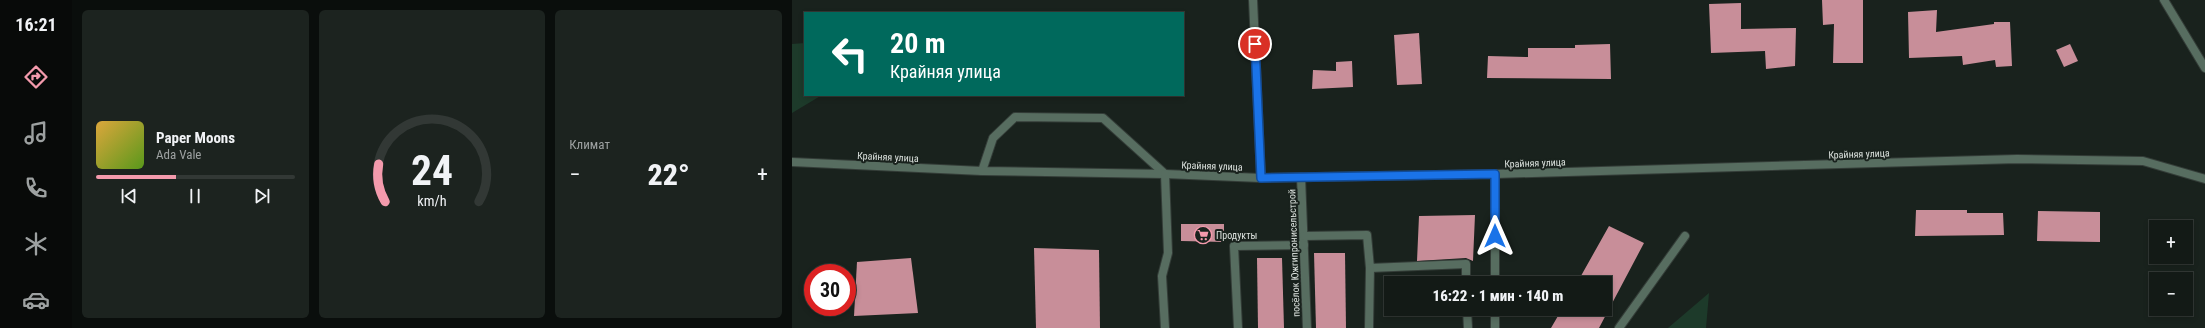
<!DOCTYPE html>
<html lang="ru">
<meta charset="utf-8">
<style>
:root{--surface:#131a16;--page:#1c231f;--text:#f1f3f6;--muted:#9da1a1;--line:#323835;--accent:#f39aac}
body{margin:0;font-family:"Roboto Condensed",sans-serif;background:var(--page);color:var(--text);height:100vh;display:flex;flex-direction:column;font-size:15px;white-space:nowrap}
*{box-sizing:border-box;margin:0}
p{font-size:13px;color:var(--muted)}
.icon{flex:none;width:22px;height:22px;fill:none;stroke:currentColor;stroke-width:2;stroke-linecap:round;stroke-linejoin:round}
.map{position:relative;flex:1;overflow:hidden}
.panel{display:flex;flex-direction:column;gap:10px;padding:10px;background:#0a0e0c;width:720px}
.panel>*{flex:none}
.hud{position:absolute;left:12px;top:12px;width:380px;height:84px;border-radius:0px;box-shadow:0 2px 6px #0003,0 0 0 1px var(--line);background:#00695c;color:#fff;overflow:hidden}
.fabs{position:absolute;left:1357px;top:220px;display:grid;gap:8px}
.fabs a{display:grid;place-items:center;width:44px;height:44px;border-radius:0px;background:var(--surface);box-shadow:0 2px 6px #0003,0 0 0 1px var(--line);font-size:20px}
.speed{position:absolute;left:12px;top:264px;display:flex;gap:8px;font-size:20px;font-weight:700;text-align:center}
.speed>*{display:grid;place-content:center;width:52px;height:52px;border-radius:50%;background:var(--surface);box-shadow:0 2px 6px #0003,0 0 0 1px var(--line);line-height:1}
.speed .limit{border:6px solid #d22;background:#fff;color:#111}
.pin{position:absolute;display:grid;place-items:center;width:34px;height:34px;color:#fff;margin:-17px;border:2px solid #fff;border-radius:50%;box-shadow:0 1px 4px #0007}
.me{position:absolute;width:44px;margin:-22px;rotate:0deg;stroke-linejoin:round;filter:drop-shadow(0 0 3px #0008)}
.turn{display:flex;align-items:center;gap:14px;height:84px;padding:0 20px;font-size:18px}
.turn .icon{width:52px;height:52px;stroke-width:2.5}
.turn b{display:block;font-size:28px;line-height:34px}
.big{font-size:30px;font-weight:800;line-height:1.1}
.panel .card{flex:1;display:flex;flex-direction:column;justify-content:center;gap:6px;min-width:0;padding:0 14px;border-radius:6px;background:var(--page)}
.panel .dial{align-items:center;gap:0}
.dial svg{height:104px;overflow:visible;fill:none;stroke:var(--line);stroke-width:7;stroke-linecap:round;text-anchor:middle}
.dial text{fill:var(--text);stroke:none}
.song{display:flex;align-items:center;gap:12px}
.cover{width:48px;height:48px;border-radius:6px;background:linear-gradient(135deg,hsl(40 70% 55%),hsl(90 70% 35%))}
.played{height:4px;border-radius:2px;background:linear-gradient(90deg,var(--accent) 40%,var(--line) 40%)}
.keys{display:flex;justify-content:space-around;direction:ltr}
.heat{display:flex;justify-content:space-between;align-items:center;font-size:22px;direction:ltr}
.panel .tiles{flex:1;display:grid;gap:10px;grid-template-columns:repeat(3,1fr)}
.trip{position:absolute;left:592px;top:276px;width:228px;height:40px;border-radius:0px;background:var(--surface);box-shadow:0 2px 6px #0003,0 0 0 1px var(--line);font-weight:800;line-height:40px;text-align:center}
main{display:flex;flex:1;min-height:0}
.tab-bar{display:flex;flex-direction:column;width:72px;justify-content:space-around;align-items:center;background:#080a09;color:var(--muted)}
.tab-bar .icon{width:28px;height:28px}
.tab-bar .selected{color:var(--accent)}
.tab-bar b{font-size:18px;color:var(--text)}
.map>svg:first-child{display:block}
</style>
<main>
<nav class="tab-bar">
<b>16:21</b>
<svg class="icon selected" aria-label="directions" viewBox="0 0 24 24"><path d="M12 3l9 9-9 9-9-9zM9 14v-3h6M13 9l2 2-2 2"/></svg>
<svg class="icon" aria-label="music" viewBox="0 0 24 24"><path d="M9 18V5l10-2v13"/><circle cx="6" cy="18" r="3"/><circle cx="16" cy="16" r="3"/></svg>
<svg class="icon" aria-label="phone" viewBox="0 0 24 24"><path d="M5 4h4l2 5-3 2q2 4 5 5l2-3 5 2v4C11 20 4 13 5 4z"/></svg>
<svg class="icon" aria-label="climate" viewBox="0 0 24 24"><path d="M12 3v18M4 7l16 10M4 17L20 7"/></svg>
<svg class="icon" aria-label="car" viewBox="0 0 24 24"><path d="M5 17H2v-5l4-1 3-4h7l3 4 3 1v5h-3M9 17h6M6 11h13"/><circle cx="7" cy="17" r="2"/><circle cx="17" cy="17" r="2"/></svg>
</nav>
<section class="panel">
<div class="tiles">
<div class="card">
<div class="song"><i class="cover"></i><div><b>Paper Moons</b><p>Ada Vale</p></div></div>
<div class="played"></div>
<div class="keys"><svg class="icon" aria-label="previous" viewBox="0 0 24 24"><path d="M18 5L8 12l10 7zM5 5v14"/></svg><svg class="icon" aria-label="pause" viewBox="0 0 24 24"><path d="M8 5v14M16 5v14"/></svg><svg class="icon" aria-label="next" viewBox="0 0 24 24"><path d="M6 5l10 7-10 7zM19 5v14"/></svg></div>
</div>
<div class="card dial"><svg viewBox="0 0 100 80">
<path d="M14 69A42 42 0 1 1 86 69"/>
<path d="M14 69A42 42 0 0 1 9 40" stroke="#f39aac"/>
<text x="50" y="56" font-size="32" font-weight="700">24</text>
<text x="50" y="72" font-size="11">km/h</text>
</svg></div>
<div class="card"><p>Климат</p>
<div class="heat"><a>−</a><b class="big">22°</b><a>+</a></div>
</div>
</div>
</section>
<div class="map">
<svg width="1413" height="328" viewBox="0 0 1413 328">
<rect width="100%" height="100%" fill="#19221d"/>
<!-- green -->
<g fill="#1d3a2a">
<path d="M 13,43 L 13,95 L 30,95 L 0,113 L 0,44 Z"/>
<path d="M 917,293 L 914,328 L 876,328 Z"/>
</g>
<!-- building -->
<g fill="#c88e99">
<path d="M 1030,0 L 1071,0 L 1071,63 L 1041,63 L 1042,24 L 1031,25 Z"/>
<path d="M 949,3 L 949,29 L 1004,28 L 1003,66 L 974,69 L 973,51 L 919,53 L 917,4 Z"/>
<path d="M 1145,10 L 1144,32 L 1202,24 L 1202,22 L 1218,22 L 1220,66 L 1204,67 L 1203,60 L 1171,65 L 1170,56 L 1117,58 L 1116,12 Z"/>
<path d="M 627,33 L 630,84 L 605,85 L 602,35 Z"/>
<path d="M 818,44 L 819,79 L 695,78 L 696,56 L 736,57 L 736,48 L 783,48 L 783,45 Z"/>
<path d="M 1278,44 L 1286,61 L 1272,67 L 1264,50 Z"/>
<path d="M 560,61 L 561,87 L 520,89 L 521,70 L 544,71 L 544,62 Z"/>
<path d="M 1124,210 L 1175,210 L 1175,213 L 1211,213 L 1212,235 L 1123,236 Z"/>
<path d="M 1246,211 L 1308,212 L 1308,242 L 1245,241 Z"/>
<path d="M 683,215 L 681,261 L 674,258 L 625,261 L 627,216 Z"/>
<path d="M 389,224 L 432,224 L 432,242 L 389,241 Z"/>
<path d="M 817,226 L 852,243 L 807,328 L 759,328 L 770,309 L 813,309 L 813,283 L 785,283 Z"/>
<path d="M 242,248 L 307,250 L 308,328 L 244,328 Z"/>
<path d="M 522,253 L 553,253 L 554,328 L 524,328 Z"/>
<path d="M 119,258 L 126,313 L 62,316 L 65,262 Z"/>
<path d="M 465,258 L 490,258 L 492,328 L 466,328 Z"/>
</g>
<g fill="none" stroke-linecap="round" stroke-linejoin="round">
<defs>
<g id="service">
<path d="M 190,171 L 201,138 L 223,117 L 311,118 L 373,174"/>
<path d="M 509,177 L 515,328"/>
<path d="M 512,236 L 575,235 L 578,268 L 674,264 L 674,283"/>
<path d="M 675,309 L 676,328"/>
<path d="M 446,328 L 442,246 L 512,245"/>
<path d="M 577,328 L 578,268"/>
<path d="M 827,328 L 893,236"/>
</g>
<g id="minor">
<path d="M 1372,0 L 1413,68"/>
<path d="M 0,162 L 190,171 L 373,174 L 469,178 L 461,0"/>
<path d="M 703,283 L 703,174"/>
<path d="M 373,328 L 370,276 L 376,253 L 373,174"/>
<path d="M 703,328 L 703,309"/>
</g>
<path id="tertiary" d="M 469,178 L 703,174 L 1225,159 L 1351,161 L 1413,179"/>
</defs>
<!-- service casing -->
<use href="#service" stroke="#343d38" stroke-width="10"/>
<!-- minor casing -->
<use href="#minor" stroke="#343d38" stroke-width="10"/>
<!-- tertiary casing -->
<use href="#tertiary" stroke="#343d38" stroke-width="10"/>
<!-- service -->
<use href="#service" stroke="#576d60" stroke-width="8"/>
<!-- minor -->
<use href="#minor" stroke="#576d60" stroke-width="8"/>
<!-- tertiary -->
<use href="#tertiary" stroke="#576d60" stroke-width="8"/>
</g>
<g fill="none" stroke-linecap="round" stroke-linejoin="round">
<defs>
<path id="route" d="M 463,44 L 469,178 L 703,174 L 703,236"/>
</defs>
<!-- route casing -->
<use href="#route" stroke="#114b97" stroke-width="10"/>
<!-- route -->
<use href="#route" stroke="#1a73e8" stroke-width="7"/>
</g>
<!-- icons -->
<defs>
<symbol id="supermarket-ring" viewBox="-11 -11 22 22"><circle r="9.5" fill="#19221d" stroke="#f39aac" stroke-width="1.5"/><path d="M-6-5.5h2.5l.6 2H6L4.5 2H-2.5L-4.4-4H-6ZM-1.5 3.2a1.3 1.3 0 1 0 .1 0ZM3 3.2a1.3 1.3 0 1 0 .1 0Z" fill="#f39aac"/></symbol>
</defs>
<g fill-rule="evenodd">
<use href="#supermarket-ring" x="401" y="225" width="20" height="20"/>
</g>
<g text-anchor="middle" dominant-baseline="central" stroke-width="4" stroke-linejoin="round" paint-order="stroke">
<!-- street labels -->
<g font-size="10" fill="#dbe1dd" stroke="#19221d">
<text transform="translate(1067 154) rotate(-2)">Крайняя улица</text>
<text transform="translate(96 157) rotate(3)">Крайняя улица</text>
<text transform="translate(743 163) rotate(-2)">Крайняя улица</text>
<text transform="translate(420 166) rotate(2)">Крайняя улица</text>
<text transform="translate(502 253) rotate(-92)">посёлок Южгипронисельстрой</text>
</g>
<!-- poi labels -->
<g font-size="10" fill="#dbe1dd" stroke="#19221d" text-anchor="start">
<text x="424" y="235">Продукты</text>
</g>
</g>
</svg>
<div class="fabs">
<a>+</a>
<a>−</a>
</div>
<div class="speed"><div class="limit">30</div></div>
<div class="pin" style="left:463px;top:44px;background:#d93025"><svg class="icon" aria-label="arrive" viewBox="0 0 24 24"><path d="M6 21V4h12l-3 4 3 4H6"/></svg></div>
<svg class="me" style="left:703px;top:236px" viewBox="-20 -20 40 40"><path d="M0-17L14 15 0 8-14 15z" fill="#1a73e8" stroke="#fff" stroke-width="4"/></svg>
<div class="trip">16:22 · 1 мин · 140 m</div>
<div class="hud">
<div class="turn"><svg class="icon" aria-label="left" viewBox="0 0 24 24"><path d="M17 20v-9H6M10 6l-5 5 5 5"/></svg><div><b>20 m</b>Крайняя улица</div></div>
</div>
</div>
</main>
